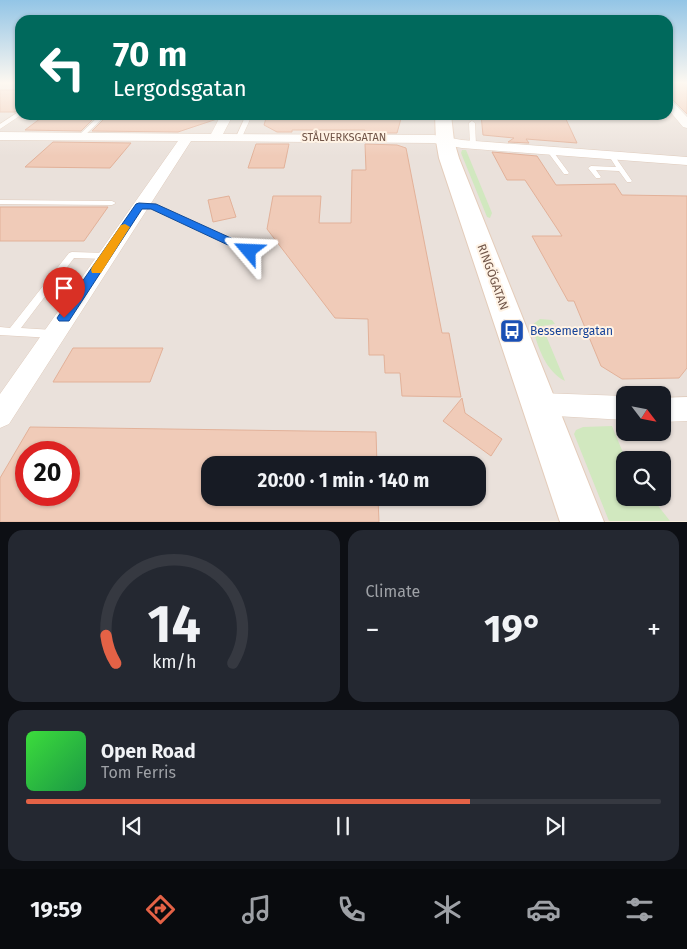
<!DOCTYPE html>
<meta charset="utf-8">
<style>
:root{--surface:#171b24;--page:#242831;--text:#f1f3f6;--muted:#9ea1a6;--line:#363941;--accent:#e46246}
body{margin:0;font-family:"Fira Sans",sans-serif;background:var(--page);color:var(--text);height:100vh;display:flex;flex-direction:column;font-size:19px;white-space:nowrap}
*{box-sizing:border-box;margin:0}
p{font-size:16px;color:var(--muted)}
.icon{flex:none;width:28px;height:28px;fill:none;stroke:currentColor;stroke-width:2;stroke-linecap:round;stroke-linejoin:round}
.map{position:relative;height:522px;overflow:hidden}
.drawer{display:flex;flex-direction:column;gap:8px;padding:8px;background:#0d0f14;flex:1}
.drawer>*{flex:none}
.banner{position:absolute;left:15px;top:15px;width:658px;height:105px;border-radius:15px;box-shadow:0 1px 4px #0004;background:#00695c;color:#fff;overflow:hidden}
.needle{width:32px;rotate:122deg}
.buttons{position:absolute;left:616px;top:386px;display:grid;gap:10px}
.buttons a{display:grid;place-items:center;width:55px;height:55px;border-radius:10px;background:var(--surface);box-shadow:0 1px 4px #0004;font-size:25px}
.speed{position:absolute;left:15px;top:441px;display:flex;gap:10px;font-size:25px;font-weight:700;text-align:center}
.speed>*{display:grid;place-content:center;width:65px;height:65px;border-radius:50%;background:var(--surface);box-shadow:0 1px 4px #0004;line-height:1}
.speed .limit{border:8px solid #d22;background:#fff;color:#111}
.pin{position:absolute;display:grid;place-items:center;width:42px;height:42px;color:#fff;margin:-51px -21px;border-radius:50% 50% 50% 0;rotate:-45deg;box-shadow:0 0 5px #0007}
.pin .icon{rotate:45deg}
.me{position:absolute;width:55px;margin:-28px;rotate:296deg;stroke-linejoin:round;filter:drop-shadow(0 0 4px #0008)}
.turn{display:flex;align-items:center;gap:18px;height:105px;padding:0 15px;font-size:22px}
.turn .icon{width:65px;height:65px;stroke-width:2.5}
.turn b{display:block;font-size:35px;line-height:42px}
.big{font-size:38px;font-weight:700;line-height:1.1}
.drawer .tile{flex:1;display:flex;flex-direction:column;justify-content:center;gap:8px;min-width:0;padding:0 18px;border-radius:15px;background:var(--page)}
.drawer .dial{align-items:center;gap:0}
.dial svg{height:130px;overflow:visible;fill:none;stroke:var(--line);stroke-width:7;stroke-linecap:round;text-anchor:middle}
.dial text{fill:var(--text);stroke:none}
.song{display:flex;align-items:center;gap:15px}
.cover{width:60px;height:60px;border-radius:8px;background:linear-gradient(135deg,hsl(120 70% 55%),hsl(140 70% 35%))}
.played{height:5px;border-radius:2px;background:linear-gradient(90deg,var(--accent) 70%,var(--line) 70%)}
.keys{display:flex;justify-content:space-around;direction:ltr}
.heat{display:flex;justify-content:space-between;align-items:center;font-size:28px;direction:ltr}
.drawer .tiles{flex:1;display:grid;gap:8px;grid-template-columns:1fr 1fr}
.tile:last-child{grid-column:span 2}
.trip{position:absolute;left:201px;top:456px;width:285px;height:50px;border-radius:15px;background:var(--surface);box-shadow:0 1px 4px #0004;font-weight:700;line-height:50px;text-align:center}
.dock{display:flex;height:80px;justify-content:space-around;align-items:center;background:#090b0e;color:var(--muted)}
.dock .icon{width:35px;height:35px}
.dock .selected{color:var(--accent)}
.dock b{font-size:22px;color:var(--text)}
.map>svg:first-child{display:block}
</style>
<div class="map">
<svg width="687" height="522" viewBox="0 0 687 522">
<rect width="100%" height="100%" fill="#fbefdf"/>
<!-- industrial -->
<path fill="#eae1db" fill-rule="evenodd" d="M 0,83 L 20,83 L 20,115 L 668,115 L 668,83 L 687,83 L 687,521 L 0,521 ZM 625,395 L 662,395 L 662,432 L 625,432 ZM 26,452 L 69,452 L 69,495 L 26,495 ZM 625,460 L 662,460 L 662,498 L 625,498 ZM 210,465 L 478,465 L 478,498 L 210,498 Z"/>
<!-- green -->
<g fill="#d1e8bf">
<path d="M 462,150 L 466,150 L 492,213 L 490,218 L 487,217 L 461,153 Z"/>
<path d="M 540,319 L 552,320 L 555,324 L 542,326 L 565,381 C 545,371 537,345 532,325 Z"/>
<path d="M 612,426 L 626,460 L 625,498 L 652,498 L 670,521 L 609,521 L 574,434 L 576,430 L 583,427 Z"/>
</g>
<!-- building -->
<g fill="#f0cbb8" stroke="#e2b199" fill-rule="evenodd">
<path d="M 668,83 L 687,84 L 687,114 L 673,100 L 668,98 Z"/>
<path d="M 0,90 L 20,90 L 20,109 L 15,112 L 0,112 Z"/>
<path d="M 45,115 L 97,115 L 81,131 L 25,130 Z"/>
<path d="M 108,115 L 219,115 L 217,119 L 178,132 L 92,131 Z"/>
<path d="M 267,115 L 402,115 L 397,133 L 365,133 L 365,130 L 292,130 L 292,132 L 277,132 L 264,125 Z"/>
<path d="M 481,115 L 564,115 L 577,143 L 526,139 L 529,143 L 508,142 L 514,138 L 483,135 Z"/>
<path d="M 53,142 L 131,143 L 110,168 L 25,167 Z"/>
<path d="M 256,144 L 289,144 L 284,168 L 248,168 Z"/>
<path d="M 365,144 L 397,145 L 406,148 L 442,333 L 449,333 L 461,397 L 402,396 L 400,373 L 385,373 L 384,355 L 369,355 L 368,319 L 335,318 L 267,229 L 273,196 L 321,196 L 319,223 L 351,223 L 352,170 L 366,170 Z"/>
<path d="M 492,152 L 537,156 L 556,185 L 615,184 L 622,195 L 687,196 L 687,368 L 679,378 L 622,379 L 601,366 L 574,301 L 568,301 L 532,236 L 562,236 L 525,180 L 507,180 Z"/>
<path d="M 229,196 L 236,217 L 213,222 L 208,200 Z"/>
<path d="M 0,207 L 108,207 L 84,241 L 0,241 Z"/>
<path d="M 73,348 L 163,348 L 150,382 L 53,382 Z"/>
<path d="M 462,398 L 465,413 L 502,439 L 491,456 L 443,421 Z"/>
<path d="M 30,427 L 376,432 L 377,465 L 210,465 L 210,498 L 378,498 L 379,522 L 0,522 L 0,478 ZM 26,452 L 69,452 L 69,495 L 26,495 Z"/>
</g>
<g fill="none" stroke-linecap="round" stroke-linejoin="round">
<defs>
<g id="lane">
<path d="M 20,111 L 21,115 L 0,129 L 0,124 Z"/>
<path d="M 100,115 L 106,115 L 82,138 L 78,138 L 78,136 Z"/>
<path d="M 246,115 L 252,115 L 242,137 L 237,138 L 236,137 Z"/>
<path d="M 472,121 L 475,123 L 476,145 L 473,147 L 470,145 L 469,123 Z"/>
<path d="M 548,150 L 552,150 L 569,173 L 568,174 L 564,174 L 547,151 Z"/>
<path d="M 612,154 L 614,155 L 632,181 L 631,182 L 627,182 L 619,171 L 596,170 L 601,177 L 600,178 L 596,178 L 588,168 L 591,166 L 616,167 L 609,156 Z"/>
<path d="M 0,200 L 112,201 L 116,203 L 112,205 L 0,204 Z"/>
<path d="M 136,204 L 156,204 L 252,249 L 253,251 L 252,253 L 246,253 L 152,208 L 136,208 L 135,206 Z"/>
<path d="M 72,252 L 106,253 L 110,256 L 106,259 L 74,258 L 21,328 L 53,330 L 57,331 L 58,334 L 57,337 L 53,338 L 0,335 L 0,327 L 10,328 L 69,253 Z"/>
</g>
<g id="street">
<path d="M 668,100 L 672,101 L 687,117 L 687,128 L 683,127 L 668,109 Z"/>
<path d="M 221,115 L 233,115 L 223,134 L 434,135 L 462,140 L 687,157 L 687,165 L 462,148 L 434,143 L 191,141 L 9,424 L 0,428 L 0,394 L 178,141 L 0,140 L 0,132 L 211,134 Z"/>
<path d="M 539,393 L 625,396 L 625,420 L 539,415 L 530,412 L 526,404 L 530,396 Z"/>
<path d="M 687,397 L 687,421 L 662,422 L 662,398 Z"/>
</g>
<path id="secondary" d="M 435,115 L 451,115 L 454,141 L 459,158 L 604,522 L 560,522 L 439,158 L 436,141 Z"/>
</defs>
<!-- lane casing -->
<use href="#lane" stroke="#dfcbbc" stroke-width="1"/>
<!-- street casing -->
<use href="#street" stroke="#dfcbbc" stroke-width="1"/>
<!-- secondary casing -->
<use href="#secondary" stroke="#e4ccba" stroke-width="2"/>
<!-- lane -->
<use href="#lane" fill="#fff" fill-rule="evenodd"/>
<!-- street -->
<use href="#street" fill="#fff" fill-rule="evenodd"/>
<!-- secondary -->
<use href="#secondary" fill="#fff" fill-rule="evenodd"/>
</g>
<!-- sky -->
<linearGradient id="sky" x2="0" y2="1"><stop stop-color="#93c5e6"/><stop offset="0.53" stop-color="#fdf8f1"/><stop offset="1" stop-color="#fdf8f1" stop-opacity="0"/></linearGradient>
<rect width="687" height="156" fill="url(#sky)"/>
<!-- route -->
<path fill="#1a73e8" stroke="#114b97" d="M 139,203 L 156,204 L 253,248 L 254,251 L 253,253 L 245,253 L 151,209 L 142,209 L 69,321 L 59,321 L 57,318 L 59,315 L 136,204 Z"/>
<!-- slow -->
<path fill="#f59e0b" d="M 125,224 L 130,227 L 101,273 L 92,273 L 91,270 L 92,267 L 121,225 Z"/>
<!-- icons -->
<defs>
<symbol id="bus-square" viewBox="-11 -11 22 22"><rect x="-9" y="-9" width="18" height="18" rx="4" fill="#1a4fb4" stroke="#fff3e5"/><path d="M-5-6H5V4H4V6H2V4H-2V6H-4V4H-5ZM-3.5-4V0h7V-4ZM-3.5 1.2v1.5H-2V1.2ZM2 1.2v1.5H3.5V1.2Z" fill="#fff"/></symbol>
</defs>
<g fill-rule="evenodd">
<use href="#bus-square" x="498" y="317" width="28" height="28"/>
</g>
<g text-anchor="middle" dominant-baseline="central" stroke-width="4" stroke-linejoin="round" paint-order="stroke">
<!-- far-street labels -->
<g font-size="11" fill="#715548" stroke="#fff3e5">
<text x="344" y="137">STÅLVERKSGATAN</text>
</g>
<!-- street labels -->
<g font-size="12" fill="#715548" stroke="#fff3e5">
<text transform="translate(493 277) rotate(70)">RINGÖGATAN</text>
</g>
<!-- transit labels -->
<g font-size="12" fill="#164399" stroke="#fff3e5" text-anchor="start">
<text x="530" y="331">Bessemergatan</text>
</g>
</g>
</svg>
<div class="buttons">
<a><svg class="needle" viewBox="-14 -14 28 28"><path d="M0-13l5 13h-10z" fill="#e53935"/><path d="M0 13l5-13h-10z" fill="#9ea1a6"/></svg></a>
<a><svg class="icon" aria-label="search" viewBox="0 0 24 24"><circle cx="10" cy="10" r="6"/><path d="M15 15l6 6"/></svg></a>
</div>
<div class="speed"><div class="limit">20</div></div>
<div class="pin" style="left:64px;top:318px;background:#d93025"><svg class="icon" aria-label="arrive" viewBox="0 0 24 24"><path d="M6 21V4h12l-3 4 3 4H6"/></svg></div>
<svg class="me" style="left:249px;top:251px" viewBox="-20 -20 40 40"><path d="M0-17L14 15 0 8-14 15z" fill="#1a73e8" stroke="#fff" stroke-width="4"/></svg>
<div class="trip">20:00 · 1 min · 140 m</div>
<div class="banner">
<div class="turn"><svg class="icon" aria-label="left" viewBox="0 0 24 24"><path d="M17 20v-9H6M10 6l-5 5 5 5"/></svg><div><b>70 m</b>Lergodsgatan</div></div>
</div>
</div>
<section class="drawer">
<div class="tiles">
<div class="tile dial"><svg viewBox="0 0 100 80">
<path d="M14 69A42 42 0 1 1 86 69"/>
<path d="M14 69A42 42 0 0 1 8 52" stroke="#e46246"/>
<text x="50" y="56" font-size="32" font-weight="700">14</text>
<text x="50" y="72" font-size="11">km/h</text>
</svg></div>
<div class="tile"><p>Climate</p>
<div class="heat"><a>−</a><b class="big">19°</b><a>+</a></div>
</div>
<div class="tile">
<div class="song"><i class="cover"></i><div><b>Open Road</b><p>Tom Ferris</p></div></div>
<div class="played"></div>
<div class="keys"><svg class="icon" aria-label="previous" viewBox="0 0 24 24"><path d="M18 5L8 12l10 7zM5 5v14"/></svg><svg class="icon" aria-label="pause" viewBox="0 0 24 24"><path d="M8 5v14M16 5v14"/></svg><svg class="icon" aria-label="next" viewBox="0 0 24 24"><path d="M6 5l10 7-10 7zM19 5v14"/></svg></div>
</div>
</div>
</section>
<nav class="dock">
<b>19:59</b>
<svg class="icon selected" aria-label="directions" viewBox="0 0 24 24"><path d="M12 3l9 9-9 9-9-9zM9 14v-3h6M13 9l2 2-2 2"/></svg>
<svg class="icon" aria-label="music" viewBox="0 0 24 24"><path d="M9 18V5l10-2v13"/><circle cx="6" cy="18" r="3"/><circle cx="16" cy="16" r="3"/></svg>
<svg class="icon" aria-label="phone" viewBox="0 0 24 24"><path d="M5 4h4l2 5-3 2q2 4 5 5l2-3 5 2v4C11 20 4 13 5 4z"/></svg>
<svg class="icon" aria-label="climate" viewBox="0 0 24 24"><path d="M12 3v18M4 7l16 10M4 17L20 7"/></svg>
<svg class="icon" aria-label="car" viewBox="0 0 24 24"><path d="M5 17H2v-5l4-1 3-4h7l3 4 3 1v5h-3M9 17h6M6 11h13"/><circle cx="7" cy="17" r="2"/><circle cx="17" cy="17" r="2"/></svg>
<svg class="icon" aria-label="filters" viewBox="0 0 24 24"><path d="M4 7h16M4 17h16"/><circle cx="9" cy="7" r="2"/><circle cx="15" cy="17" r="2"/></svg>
</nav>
